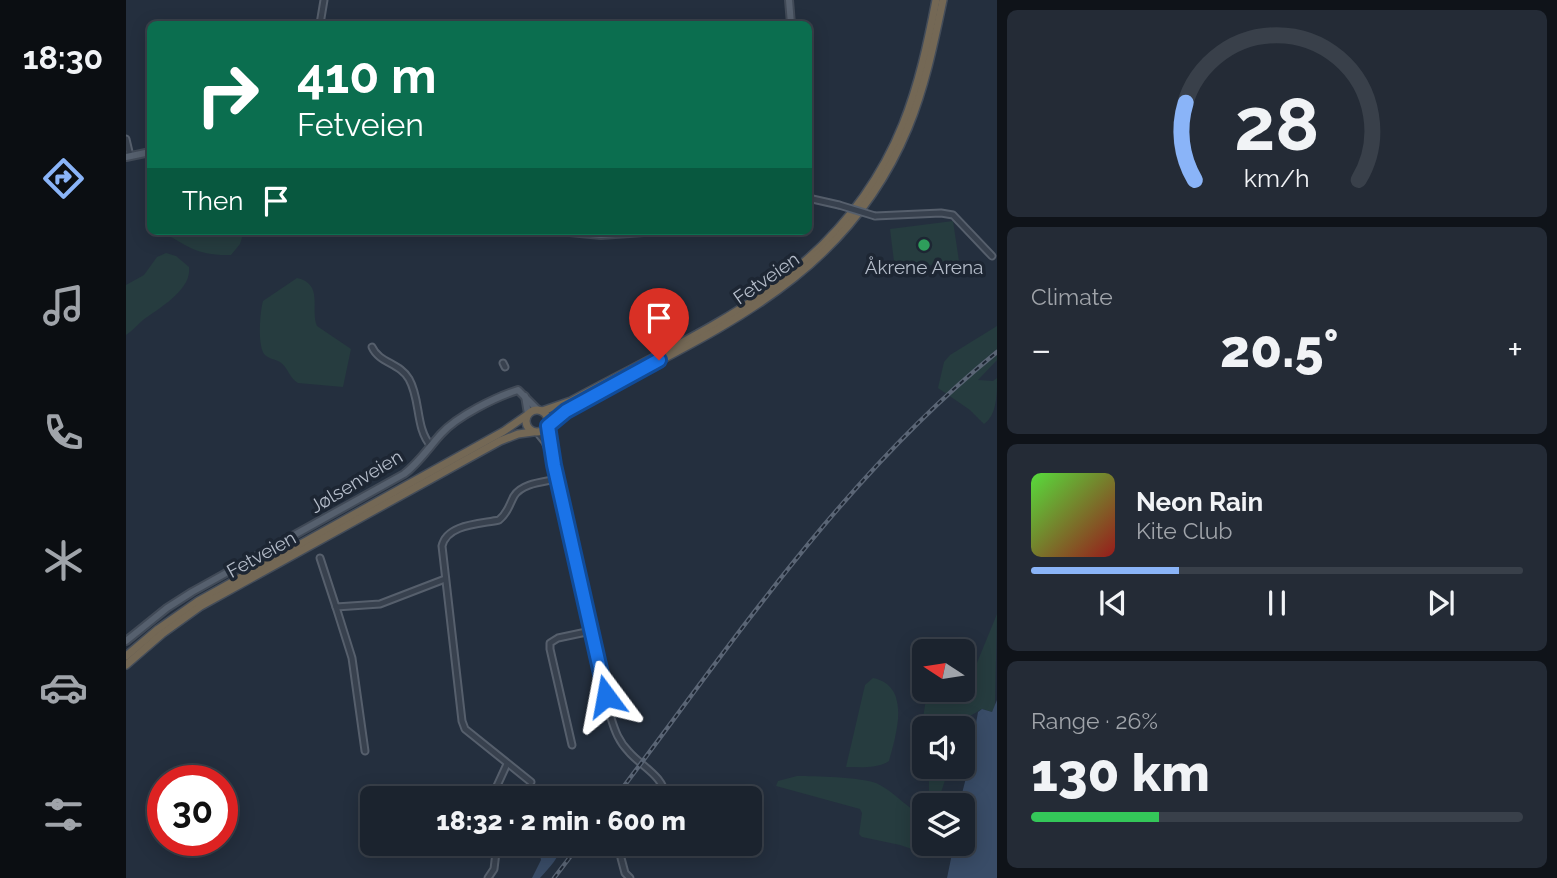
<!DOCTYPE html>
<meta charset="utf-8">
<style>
:root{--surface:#1b232e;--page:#242b36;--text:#f1f3f6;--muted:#a0a4aa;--line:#39404a;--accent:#8ab4f8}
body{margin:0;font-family:Raleway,sans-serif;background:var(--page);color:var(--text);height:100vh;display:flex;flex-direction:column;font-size:26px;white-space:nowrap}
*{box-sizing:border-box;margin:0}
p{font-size:23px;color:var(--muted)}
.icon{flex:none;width:38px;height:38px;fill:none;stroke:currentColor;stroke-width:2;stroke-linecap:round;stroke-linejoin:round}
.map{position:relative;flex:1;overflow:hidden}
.panel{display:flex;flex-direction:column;gap:10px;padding:10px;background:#0f1319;width:560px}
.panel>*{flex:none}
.top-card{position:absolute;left:21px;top:21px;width:665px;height:214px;border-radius:10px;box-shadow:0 4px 18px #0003,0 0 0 2px var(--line);background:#0b6e4f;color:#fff;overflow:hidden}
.needle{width:46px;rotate:282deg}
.tools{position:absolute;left:786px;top:639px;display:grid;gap:14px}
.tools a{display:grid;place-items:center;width:63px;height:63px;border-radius:10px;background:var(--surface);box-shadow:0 4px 18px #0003,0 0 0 2px var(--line);font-size:35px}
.speed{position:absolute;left:21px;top:765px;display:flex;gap:14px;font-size:35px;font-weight:700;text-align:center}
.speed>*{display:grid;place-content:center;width:91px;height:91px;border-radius:50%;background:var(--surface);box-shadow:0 4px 18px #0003,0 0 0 2px var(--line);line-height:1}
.speed .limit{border:10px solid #d22;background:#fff;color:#111}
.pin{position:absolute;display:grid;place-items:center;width:60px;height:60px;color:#fff;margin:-72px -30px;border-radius:50% 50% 50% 0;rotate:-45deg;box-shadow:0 0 7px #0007}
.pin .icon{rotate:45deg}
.me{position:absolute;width:77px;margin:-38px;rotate:347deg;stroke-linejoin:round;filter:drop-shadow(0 0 5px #0008)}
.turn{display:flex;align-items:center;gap:24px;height:147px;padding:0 35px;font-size:32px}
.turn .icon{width:91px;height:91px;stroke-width:2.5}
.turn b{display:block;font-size:49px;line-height:60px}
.then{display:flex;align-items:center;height:66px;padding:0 35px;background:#0003;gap:14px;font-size:26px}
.big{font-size:52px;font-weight:800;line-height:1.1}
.panel .card{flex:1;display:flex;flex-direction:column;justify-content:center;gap:10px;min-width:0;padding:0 24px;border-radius:10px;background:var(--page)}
.panel .dial{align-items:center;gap:0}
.dial svg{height:182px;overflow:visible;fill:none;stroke:var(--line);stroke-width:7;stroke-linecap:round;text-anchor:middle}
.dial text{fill:var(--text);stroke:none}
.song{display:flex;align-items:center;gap:21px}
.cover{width:84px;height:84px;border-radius:10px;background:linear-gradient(135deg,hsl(110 70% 55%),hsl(0 70% 35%))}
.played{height:7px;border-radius:4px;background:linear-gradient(90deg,var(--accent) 30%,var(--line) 30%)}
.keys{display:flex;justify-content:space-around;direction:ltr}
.heat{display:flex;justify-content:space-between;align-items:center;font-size:38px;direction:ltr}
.charge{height:10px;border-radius:5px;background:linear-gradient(90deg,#34c759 26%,var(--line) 0)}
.trip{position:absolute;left:234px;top:786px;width:402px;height:70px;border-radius:10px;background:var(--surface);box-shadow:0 4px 18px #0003,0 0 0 2px var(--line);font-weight:800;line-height:70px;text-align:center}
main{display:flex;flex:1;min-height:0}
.dock{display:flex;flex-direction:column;width:126px;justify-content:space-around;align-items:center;background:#0b0e12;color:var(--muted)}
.dock .icon{width:49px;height:49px}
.dock .current{color:var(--accent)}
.dock b{font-size:32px;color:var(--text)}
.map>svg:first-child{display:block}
</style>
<main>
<nav class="dock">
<b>18:30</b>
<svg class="icon current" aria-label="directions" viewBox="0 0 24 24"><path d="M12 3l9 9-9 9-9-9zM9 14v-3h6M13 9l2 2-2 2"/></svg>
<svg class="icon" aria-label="music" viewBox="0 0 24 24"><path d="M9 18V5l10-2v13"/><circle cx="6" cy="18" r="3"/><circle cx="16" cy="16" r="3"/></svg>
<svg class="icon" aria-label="phone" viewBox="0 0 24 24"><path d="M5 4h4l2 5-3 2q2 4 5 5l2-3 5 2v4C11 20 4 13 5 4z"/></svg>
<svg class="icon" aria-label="climate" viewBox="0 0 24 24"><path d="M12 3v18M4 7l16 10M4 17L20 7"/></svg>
<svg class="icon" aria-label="car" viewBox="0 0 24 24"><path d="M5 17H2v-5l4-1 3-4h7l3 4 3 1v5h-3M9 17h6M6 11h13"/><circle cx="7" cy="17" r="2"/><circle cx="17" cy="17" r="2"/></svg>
<svg class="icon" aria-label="filters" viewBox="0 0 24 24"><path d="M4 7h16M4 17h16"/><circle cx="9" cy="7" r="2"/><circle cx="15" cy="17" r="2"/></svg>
</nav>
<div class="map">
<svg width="871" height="878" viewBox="0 0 871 878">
<rect width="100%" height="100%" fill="#242f3e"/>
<!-- green -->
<g fill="#263c3f">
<path d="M 827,221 L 833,261 L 769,270 L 764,229 Z"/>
<path d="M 34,231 L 118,231 L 114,244 L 105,255 C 70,256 63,246 34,231 Z"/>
<path d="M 40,253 L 50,256 L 63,267 C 66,290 33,308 17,320 C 11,325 6,331 0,335 L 0,285 L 18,275 L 31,257 Z"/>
<path d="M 171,278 C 198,284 184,309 191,326 L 225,349 L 217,387 L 172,383 C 163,378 162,367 154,362 C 149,359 143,359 139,355 C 131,347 134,311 137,301 Z"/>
<path d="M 871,326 L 871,360 L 852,380 L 867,381 L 871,378 C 871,395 871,415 858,424 L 844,410 L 812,388 L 818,362 L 824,355 Z"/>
<path d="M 871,614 L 869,706 L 866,712 L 856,709 L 832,723 L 831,728 L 798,728 L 798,766 L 823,767 L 814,796 L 803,799 L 803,779 L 792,776 L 789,772 L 799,705 L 801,700 L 814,700 L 828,690 L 836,690 L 837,682 L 848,670 Z"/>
<path d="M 747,678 C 786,686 770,735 763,761 C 751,769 734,767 720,767 L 739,685 Z"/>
<path d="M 671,776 C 689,776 734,777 750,783 C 764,789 778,804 791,813 L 796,814 L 801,854 L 774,845 L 736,837 L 733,834 L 736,813 L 734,809 L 650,786 L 652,781 Z"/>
</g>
<!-- water -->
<g fill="#394c67">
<path d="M 871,700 L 871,878 L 821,878 L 828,844 L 836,844 L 836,805 L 833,805 L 841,774 L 852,712 L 856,709 L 866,712 Z"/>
<path d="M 412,844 L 436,844 C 434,857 423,868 414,878 L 406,878 L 415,860 Z"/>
</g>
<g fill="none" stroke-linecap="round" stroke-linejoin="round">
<defs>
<g id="minor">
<path d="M 194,24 L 198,0"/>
<path d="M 0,139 L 4,156"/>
<path d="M 682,198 L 713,205"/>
<path d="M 749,216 L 815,213 L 827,215 L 866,256"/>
<path d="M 246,347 C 253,363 274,363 283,379 C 295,400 289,428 305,446"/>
<path d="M 377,363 L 379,367"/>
<path d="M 422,426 L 428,465 L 485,718 C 489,731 493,742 503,752 C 516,767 538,776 540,798"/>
<path d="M 411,432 L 419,442 L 424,454"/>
<path d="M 194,558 L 210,607 L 254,604 L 319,579"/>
<path d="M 210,607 L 226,658 L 239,751"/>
<path d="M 446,745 L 424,649 L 424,643 L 432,638 L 465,631"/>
<path d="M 405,782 L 339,729 L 336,721 L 316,546 C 321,524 354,524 373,520 C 382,513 383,505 388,496 C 396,483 418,482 431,479"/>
<path d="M 370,798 L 370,788 L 381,764"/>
<path d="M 501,844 L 495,858 L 499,873 L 504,878"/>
<path d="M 362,878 L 368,869 L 371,844"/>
</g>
<g id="major">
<path d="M 663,0 L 665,24"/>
<path d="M 0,157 L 24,152"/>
<path d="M 433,231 L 475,235 L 532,231"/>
<path d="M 399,396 L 402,414"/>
<path d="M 0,641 L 41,608 L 66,592 L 278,474 C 293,463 303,447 315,434 C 331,416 370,397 392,390 L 412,410"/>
</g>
<g id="highway">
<circle cx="411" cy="421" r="11"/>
<path d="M 416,411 L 445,401 C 581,327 715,278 777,124 C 793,84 802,42 810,0"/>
<path d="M 422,423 L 448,406 C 585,331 718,283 782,128 C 799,87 808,43 817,0"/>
<path d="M 0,656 L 32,629 L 72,601 L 378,431 L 401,415"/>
<path d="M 0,665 L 36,634 L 75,606 L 374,441 L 392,434 L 407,432"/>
</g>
</defs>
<!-- minor casing -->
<use href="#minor" stroke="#565f6c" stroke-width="9"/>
<!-- major casing -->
<use href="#major" stroke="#414a57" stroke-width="10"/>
<!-- highway casing -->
<use href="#highway" stroke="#434c59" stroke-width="10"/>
<!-- minor -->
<use href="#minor" stroke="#38414e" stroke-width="5"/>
<!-- major -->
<use href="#major" stroke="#56606e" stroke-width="6"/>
<!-- highway -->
<use href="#highway" stroke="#746855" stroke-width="7"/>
<defs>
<g id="rail">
<path d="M 489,798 C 607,642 718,476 871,352"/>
<path d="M 428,878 L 454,844"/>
</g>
</defs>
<!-- rail casing -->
<use href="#rail" stroke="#5a6575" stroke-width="4.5"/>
<!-- rail -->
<use href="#rail" stroke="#1d2633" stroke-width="2" stroke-dasharray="5" stroke-linecap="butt"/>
<defs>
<path id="minor-bridge" d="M 713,205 L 749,216"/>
</defs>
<!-- minor-bridge casing -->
<use href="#minor-bridge" stroke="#565f6c" stroke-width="9" stroke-linecap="butt"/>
<!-- minor-bridge -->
<use href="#minor-bridge" stroke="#38414e" stroke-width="5"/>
</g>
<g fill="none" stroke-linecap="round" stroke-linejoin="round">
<defs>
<path id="route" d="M 480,696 L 428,465 L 422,426 L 440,411 L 533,360"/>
</defs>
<!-- route casing -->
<use href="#route" stroke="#114b97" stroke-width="18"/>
<!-- route -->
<use href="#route" stroke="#1a73e8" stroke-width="12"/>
</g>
<!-- markers -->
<circle fill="#2e9e5b" stroke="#1d2633" stroke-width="2.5" cx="798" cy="245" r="7"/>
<g text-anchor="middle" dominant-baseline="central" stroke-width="7" stroke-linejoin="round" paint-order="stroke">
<!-- poi labels -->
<g font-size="19" fill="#b4bcc9" stroke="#1d2633">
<text x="798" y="267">Åkrene Arena</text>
</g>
<!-- street labels -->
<g font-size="19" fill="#b4bcc9" stroke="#1d2633">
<text transform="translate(640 278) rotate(-35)">Fetveien</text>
<text transform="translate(230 481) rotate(-31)">Jølsenveien</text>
<text transform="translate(135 554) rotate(-29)">Fetveien</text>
</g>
</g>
</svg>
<div class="tools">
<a><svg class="needle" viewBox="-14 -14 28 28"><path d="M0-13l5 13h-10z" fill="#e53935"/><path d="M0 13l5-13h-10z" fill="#a0a4aa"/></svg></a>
<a><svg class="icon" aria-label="sound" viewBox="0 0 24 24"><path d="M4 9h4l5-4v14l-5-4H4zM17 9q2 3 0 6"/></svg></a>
<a><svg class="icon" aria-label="layers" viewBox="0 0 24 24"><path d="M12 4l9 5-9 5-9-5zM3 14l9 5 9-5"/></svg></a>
</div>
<div class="speed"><div class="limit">30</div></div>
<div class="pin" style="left:533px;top:360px;background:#d93025"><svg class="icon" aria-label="arrive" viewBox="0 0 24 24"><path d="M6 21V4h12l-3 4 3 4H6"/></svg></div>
<svg class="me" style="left:480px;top:696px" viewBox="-20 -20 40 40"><path d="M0-17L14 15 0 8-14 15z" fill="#1a73e8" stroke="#fff" stroke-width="4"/></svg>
<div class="trip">18:32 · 2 min · 600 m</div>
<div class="top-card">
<div class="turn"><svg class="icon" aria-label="right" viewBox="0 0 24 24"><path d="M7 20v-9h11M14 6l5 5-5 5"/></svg><div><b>410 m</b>Fetveien</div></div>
<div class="then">Then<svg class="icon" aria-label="arrive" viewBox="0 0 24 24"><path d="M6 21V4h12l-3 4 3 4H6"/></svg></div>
</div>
</div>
<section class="panel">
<div class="card dial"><svg viewBox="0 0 100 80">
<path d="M14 69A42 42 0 1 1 86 69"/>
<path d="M14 69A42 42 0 0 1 10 35" stroke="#8ab4f8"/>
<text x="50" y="56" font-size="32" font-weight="700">28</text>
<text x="50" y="72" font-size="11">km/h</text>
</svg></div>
<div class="card"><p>Climate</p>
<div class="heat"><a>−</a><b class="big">20.5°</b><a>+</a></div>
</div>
<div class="card">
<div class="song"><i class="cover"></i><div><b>Neon Rain</b><p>Kite Club</p></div></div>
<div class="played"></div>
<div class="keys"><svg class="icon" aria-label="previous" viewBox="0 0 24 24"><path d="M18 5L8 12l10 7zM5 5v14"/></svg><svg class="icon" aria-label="pause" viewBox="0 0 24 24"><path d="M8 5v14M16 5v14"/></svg><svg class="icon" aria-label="next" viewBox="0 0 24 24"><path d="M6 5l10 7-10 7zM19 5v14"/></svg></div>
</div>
<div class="card"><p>Range · 26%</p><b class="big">130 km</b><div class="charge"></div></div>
</section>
</main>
